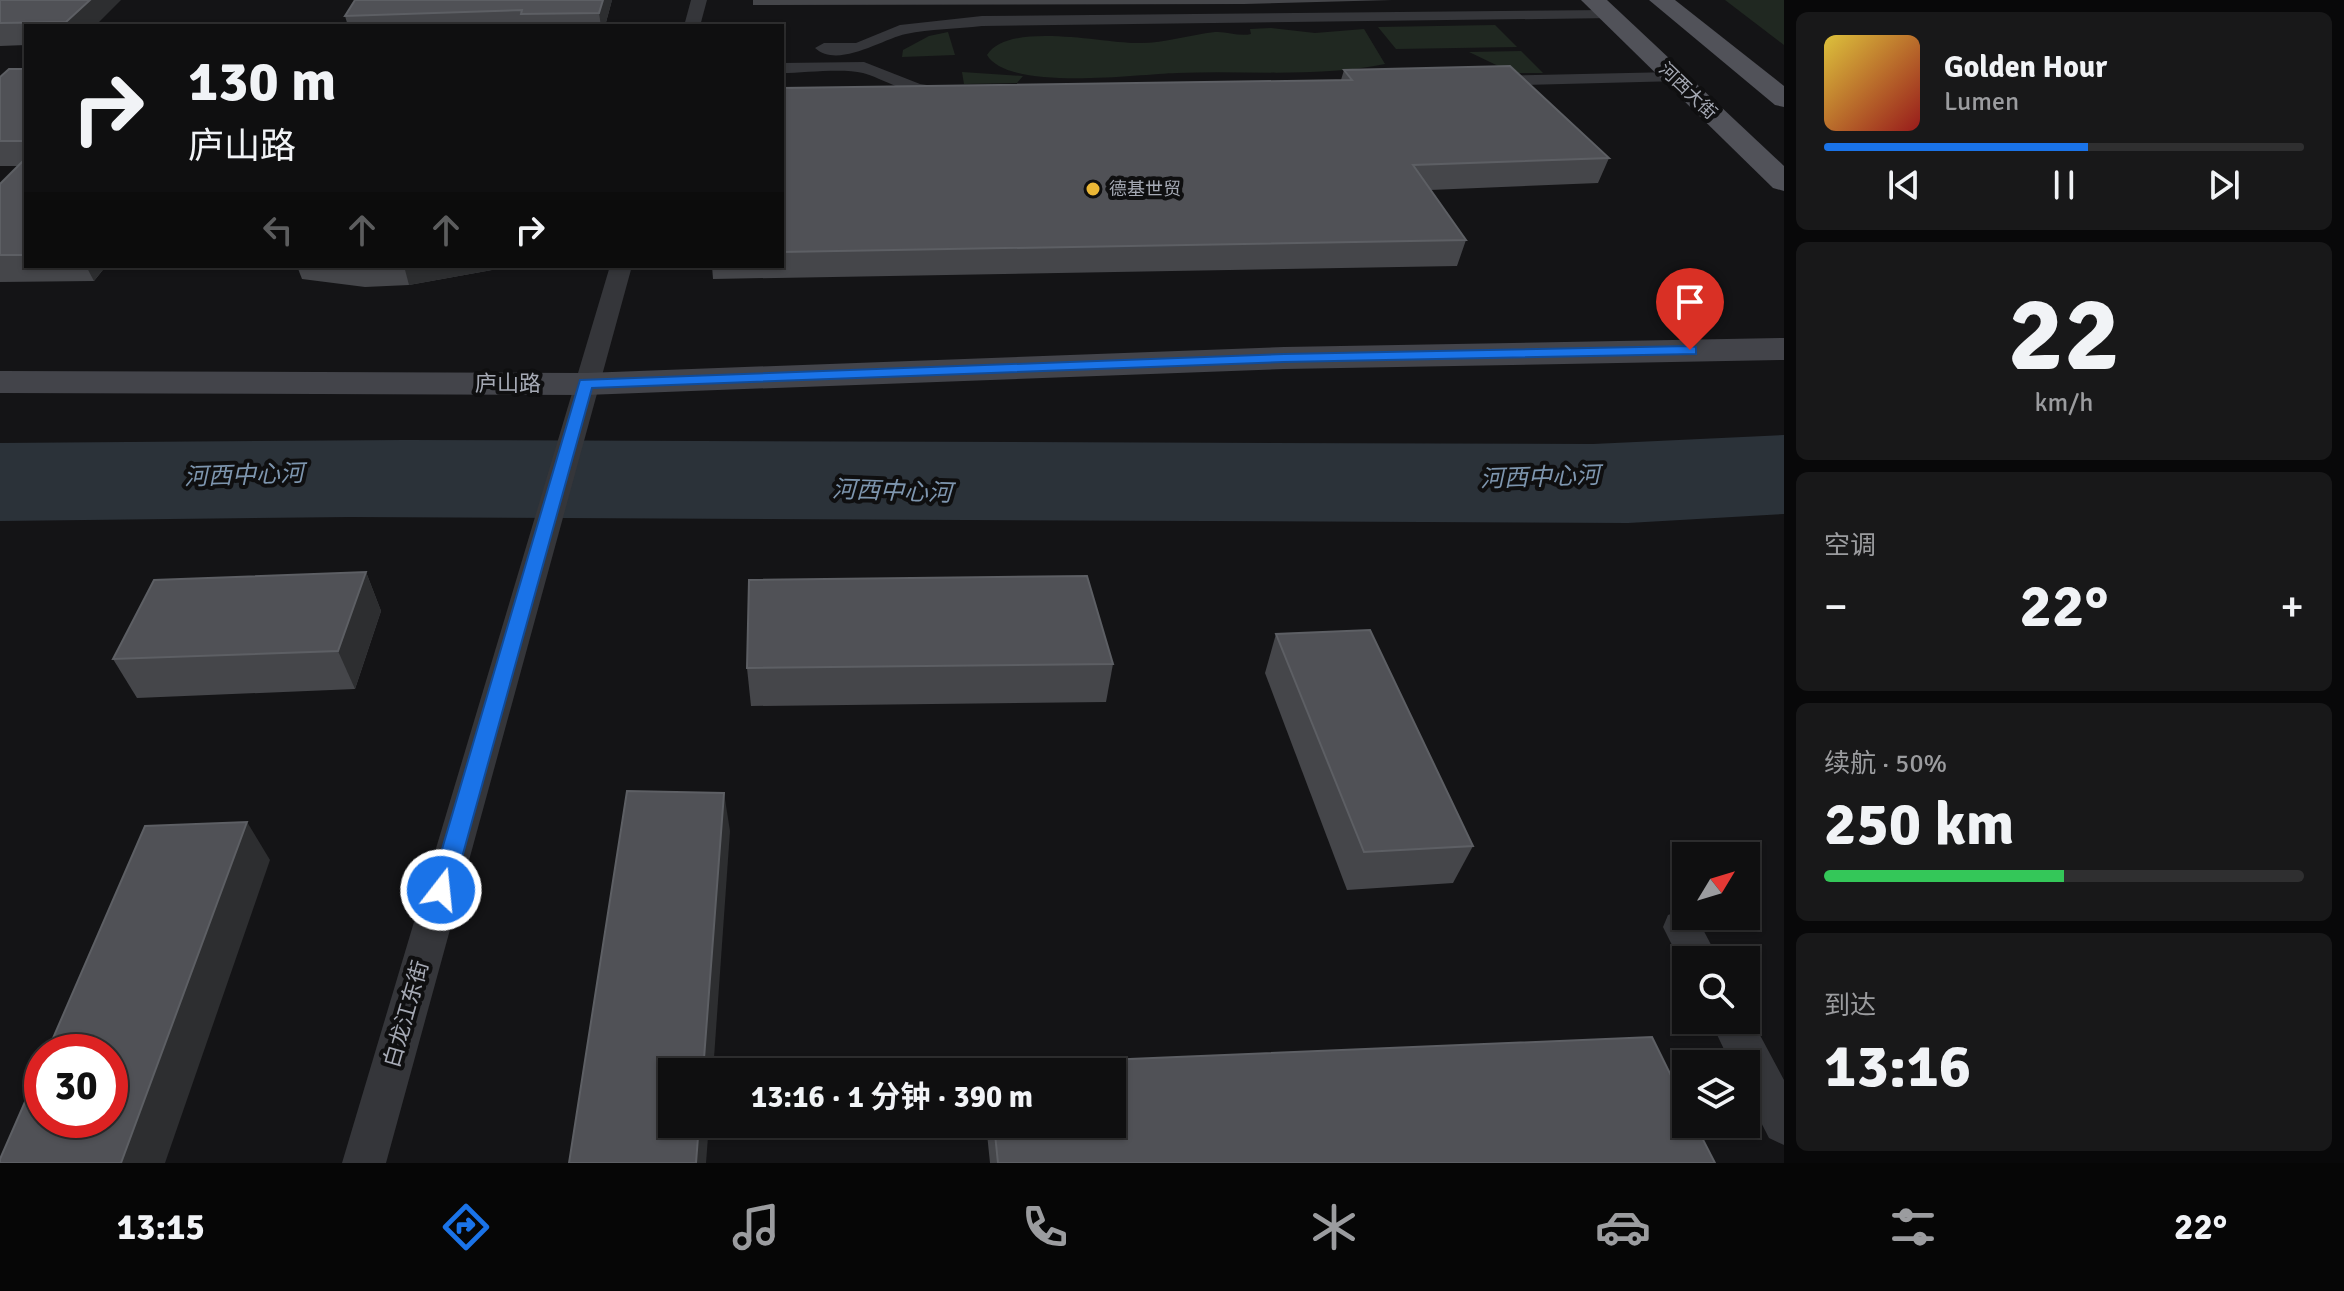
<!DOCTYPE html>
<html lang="zh">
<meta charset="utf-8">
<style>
:root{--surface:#0f0f10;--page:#181819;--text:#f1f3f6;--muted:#9b9c9f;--line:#2f2f30;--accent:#1a73e8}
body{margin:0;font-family:Signika,"Noto Sans SC",sans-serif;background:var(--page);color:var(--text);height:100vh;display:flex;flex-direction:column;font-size:30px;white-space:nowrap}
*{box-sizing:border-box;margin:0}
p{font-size:26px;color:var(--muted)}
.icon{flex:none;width:44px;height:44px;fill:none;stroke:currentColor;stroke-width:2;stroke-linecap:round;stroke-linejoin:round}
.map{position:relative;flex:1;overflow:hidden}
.panel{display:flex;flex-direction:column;gap:12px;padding:12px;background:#080809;width:560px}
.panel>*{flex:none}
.banner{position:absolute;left:24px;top:24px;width:760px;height:244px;border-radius:0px;box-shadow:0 2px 6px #0004,0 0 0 2px var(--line);background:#0f0f10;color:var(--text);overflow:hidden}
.needle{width:52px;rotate:52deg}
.buttons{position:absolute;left:1672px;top:842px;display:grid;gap:16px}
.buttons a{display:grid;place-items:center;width:88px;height:88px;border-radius:0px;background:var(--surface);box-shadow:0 2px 6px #0004,0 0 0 2px var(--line);font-size:40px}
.speed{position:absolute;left:24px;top:1034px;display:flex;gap:16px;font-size:40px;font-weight:700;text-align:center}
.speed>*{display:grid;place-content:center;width:104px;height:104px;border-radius:50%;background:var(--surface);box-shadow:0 2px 6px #0004,0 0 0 2px var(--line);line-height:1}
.speed .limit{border:12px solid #d22;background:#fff;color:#111}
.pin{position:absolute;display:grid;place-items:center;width:68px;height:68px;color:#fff;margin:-82px -34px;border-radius:50% 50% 50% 0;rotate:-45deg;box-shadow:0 0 8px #0007}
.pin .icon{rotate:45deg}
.me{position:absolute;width:88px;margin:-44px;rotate:16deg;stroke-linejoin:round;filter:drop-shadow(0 0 6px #0008)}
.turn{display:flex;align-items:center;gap:28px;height:168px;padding:0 32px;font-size:36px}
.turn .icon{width:104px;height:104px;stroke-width:2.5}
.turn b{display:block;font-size:56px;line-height:68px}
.lanes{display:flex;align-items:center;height:76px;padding:0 32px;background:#0003;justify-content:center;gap:40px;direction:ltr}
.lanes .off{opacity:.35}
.big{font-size:60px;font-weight:700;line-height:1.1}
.panel .card{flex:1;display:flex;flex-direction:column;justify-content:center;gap:12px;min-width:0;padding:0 28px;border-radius:12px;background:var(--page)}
.panel .dial{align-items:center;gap:0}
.dial b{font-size:104px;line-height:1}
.song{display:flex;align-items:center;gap:24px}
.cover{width:96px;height:96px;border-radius:12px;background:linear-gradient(135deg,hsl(50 70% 55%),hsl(0 70% 35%))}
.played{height:8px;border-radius:4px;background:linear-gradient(90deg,var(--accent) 55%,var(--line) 55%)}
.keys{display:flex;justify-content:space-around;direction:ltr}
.heat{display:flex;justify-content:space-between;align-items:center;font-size:44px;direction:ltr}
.charge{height:12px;border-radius:6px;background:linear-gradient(90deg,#34c759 50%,var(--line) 0)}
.trip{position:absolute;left:658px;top:1058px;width:468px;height:80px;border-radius:0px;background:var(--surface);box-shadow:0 2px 6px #0004,0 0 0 2px var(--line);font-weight:700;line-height:80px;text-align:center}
.tabs{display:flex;height:128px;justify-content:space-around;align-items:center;background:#060606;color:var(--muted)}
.tabs .icon{width:56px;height:56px}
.tabs .active{color:var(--accent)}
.tabs b{font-size:36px;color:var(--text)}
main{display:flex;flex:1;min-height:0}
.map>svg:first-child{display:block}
</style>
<main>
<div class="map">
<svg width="1784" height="1163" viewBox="0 0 1784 1163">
<rect width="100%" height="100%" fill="#141416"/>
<!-- green -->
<g fill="#202821">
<path d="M 1725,0 L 1784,0 L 1784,45 Z"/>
<path d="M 1495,25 L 1517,47 L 1396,49 L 1378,27 Z"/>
<path d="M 1271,28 L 1315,33 L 1364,29 L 1385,64 C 1315,78 1248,70 1177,73 C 1138,74 1009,92 987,55 C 1008,21 1103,43 1136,43 C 1163,44 1188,35 1215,32 C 1227,31 1239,37 1251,34 L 1250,29 Z"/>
<path d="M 948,32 L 955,55 L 902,57 L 903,50 L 929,36 Z"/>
<path d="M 1521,51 L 1543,73 L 1513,73 L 1469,52 Z"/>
<path d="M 962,72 L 1023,76 L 1017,83 L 964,84 Z"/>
</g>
<!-- water -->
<path fill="#2b3239" d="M 1784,435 L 1784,514 L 1628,523 L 350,517 L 0,521 L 0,443 L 404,440 L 1593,444 Z"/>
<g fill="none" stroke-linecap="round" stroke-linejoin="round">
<!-- street -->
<g fill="#35363a" fill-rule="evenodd">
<path d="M 691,0 L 707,0 L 700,26 L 684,26 Z"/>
<path d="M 1608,10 L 1614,12 L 1614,18 L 982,26 C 957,29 930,29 906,34 C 882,39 838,69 815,48 L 824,43 L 856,43 L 900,25 L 982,16 Z"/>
<path d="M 864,62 L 920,84 L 947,88 L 956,93 C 937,112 884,78 863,73 C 842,68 805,73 782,73 L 782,63 Z"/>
<path d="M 1674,72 L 1683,77 L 1680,81 L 1487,86 L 1478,81 L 1487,76 Z"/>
<path d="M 610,266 L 632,266 L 386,1163 L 342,1163 Z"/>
<path d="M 1682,910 L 1686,911 L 1686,916 L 1696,916 L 1719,960 L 1686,960 L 1686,973 L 1663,927 L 1668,915 Z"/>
<path d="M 1746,1009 L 1784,1080 L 1784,1145 L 1769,1138 L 1746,1093 L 1746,1064 L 1731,1064 L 1710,1020 L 1746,1020 Z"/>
</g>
<!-- secondary -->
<path fill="#43444a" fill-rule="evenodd" d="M 1784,338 L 1784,360 L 1284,369 L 586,395 L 0,393 L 0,371 L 586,373 L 1284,347 Z"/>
<!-- primary -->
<g fill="#515259" fill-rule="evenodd">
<path d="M 1581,0 L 1607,0 L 1784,166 L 1784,191 L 1773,188 Z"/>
<path d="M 1649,0 L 1675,0 L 1784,86 L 1784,107 L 1775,105 Z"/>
</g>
</g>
<!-- wall -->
<g fill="#45464a">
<path d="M 0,0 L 95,26 L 26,26 L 26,45 L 0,46 Z"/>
<path d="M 612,0 L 605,26 L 348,26 L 345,16 Z"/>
<path d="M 753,0 L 1392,0 L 1244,4 L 753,5 Z"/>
<path d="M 26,69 L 26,266 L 106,266 L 94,281 L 0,282 L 0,184 L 19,166 L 0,166 L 0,77 Z"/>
<path d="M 1344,70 L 1609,158 L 1598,183 L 1430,190 L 1466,240 L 1457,266 L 713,279 L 712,266 L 782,266 L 782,88 L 1341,80 Z"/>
<path d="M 297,266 L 514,266 L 409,285 L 365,287 L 302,279 Z"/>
<path d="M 366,572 L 381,611 L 355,689 L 137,698 L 113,659 Z"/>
<path d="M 1276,634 L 1473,846 L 1453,883 L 1347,890 L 1265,673 Z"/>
<path d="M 1113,664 L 1106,702 L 751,706 L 747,668 Z"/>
<path d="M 1652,1037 L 1686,1106 L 1686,1124 L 1695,1124 L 1715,1163 L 990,1163 L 986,1124 L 1112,1124 L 1112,1072 L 987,1072 L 988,1065 Z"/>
</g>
<!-- shaded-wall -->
<g fill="#2d2e30">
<path d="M 90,0 L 121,0 L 95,26 L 68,26 L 66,22 Z"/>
<path d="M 603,0 L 612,0 L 605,26 L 601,26 L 599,13 Z"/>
<path d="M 86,266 L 106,266 L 94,281 Z"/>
<path d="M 404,266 L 514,266 L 409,285 Z"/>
<path d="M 366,572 L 381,611 L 355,689 L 338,651 Z"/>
<path d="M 724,793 L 730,831 L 713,1072 L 703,1072 Z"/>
<path d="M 247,822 L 270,860 L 165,1163 L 121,1163 Z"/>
<path d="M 699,1124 L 709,1124 L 706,1163 L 696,1163 Z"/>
</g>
<!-- building -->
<g fill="#505156" stroke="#5d5f64" stroke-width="2">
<path d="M 0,0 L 90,0 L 66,22 L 0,23 Z"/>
<path d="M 355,0 L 603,0 L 599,13 L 521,14 L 522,10 L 345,16 Z"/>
<path d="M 1510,66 L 1609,158 L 1413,165 L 1466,240 L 782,252 L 782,88 L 1352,80 L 1344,70 Z"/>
<path d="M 9,69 L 26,69 L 26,141 L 0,141 L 0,77 Z"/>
<path d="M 26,158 L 26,255 L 0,255 L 0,184 Z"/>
<path d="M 366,572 L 338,651 L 113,659 L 154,580 Z"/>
<path d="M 1087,576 L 1113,664 L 747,668 L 749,580 Z"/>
<path d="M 1370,630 L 1473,846 L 1364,852 L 1276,634 Z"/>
<path d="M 627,791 L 724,793 L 703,1072 L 672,1072 L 672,1124 L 699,1124 L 696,1163 L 569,1163 Z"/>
<path d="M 247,822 L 121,1163 L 0,1163 L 0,1159 L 42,1063 L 42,1120 L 110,1120 L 110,1052 L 47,1052 L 145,826 Z"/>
<path d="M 1652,1037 L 1686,1106 L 1686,1124 L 1695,1124 L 1715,1163 L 998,1163 L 994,1124 L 1112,1124 L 1112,1072 L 988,1072 L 988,1065 Z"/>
</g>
<!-- route -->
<path fill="#1a73e8" stroke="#114b97" stroke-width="2" d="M 1690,346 L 1696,347 L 1696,354 L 1284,362 L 592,388 L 453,890 L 449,897 L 441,900 L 433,897 L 430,890 L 580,380 L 1284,354 Z"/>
<!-- markers -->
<circle fill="#ebb736" stroke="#0f0f10" stroke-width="3" cx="1093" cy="189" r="8"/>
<g text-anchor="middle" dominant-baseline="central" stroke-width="8" stroke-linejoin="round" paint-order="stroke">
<!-- far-street labels -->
<g font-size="18" fill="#a6aab5" stroke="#0f0f10">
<text transform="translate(1688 91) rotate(44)">河西大街</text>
</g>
<!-- far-poi labels -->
<g font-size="18" fill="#a6aab5" stroke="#0f0f10" text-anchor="start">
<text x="1109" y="189">德基世贸</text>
</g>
<!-- street labels -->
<g font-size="22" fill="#a6aab5" stroke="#0f0f10">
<text x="508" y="383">庐山路</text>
<text transform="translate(406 1014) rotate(-74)">白龙江东街</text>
</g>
<!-- water labels -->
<g font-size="24" font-style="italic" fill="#7e96af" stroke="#0f0f10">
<text transform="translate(244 475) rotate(-2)">河西中心河</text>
<text transform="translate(1540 477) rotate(-2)">河西中心河</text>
<text transform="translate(892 491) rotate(2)">河西中心河</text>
</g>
</g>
</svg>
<div class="buttons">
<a><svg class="needle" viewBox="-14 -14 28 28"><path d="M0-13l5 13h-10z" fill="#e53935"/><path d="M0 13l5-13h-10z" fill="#9b9c9f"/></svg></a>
<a><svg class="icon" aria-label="search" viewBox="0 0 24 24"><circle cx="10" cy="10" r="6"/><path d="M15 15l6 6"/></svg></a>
<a><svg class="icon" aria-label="layers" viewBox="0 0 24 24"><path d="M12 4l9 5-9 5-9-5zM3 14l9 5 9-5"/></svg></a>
</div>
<div class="speed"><div class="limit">30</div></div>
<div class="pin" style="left:1690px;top:350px;background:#d93025"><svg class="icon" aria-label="arrive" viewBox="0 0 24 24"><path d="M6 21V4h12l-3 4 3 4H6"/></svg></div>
<svg class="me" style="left:441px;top:890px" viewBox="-20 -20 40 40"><circle r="17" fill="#1a73e8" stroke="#fff" stroke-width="3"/><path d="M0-11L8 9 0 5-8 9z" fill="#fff"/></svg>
<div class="trip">13:16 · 1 分钟 · 390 m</div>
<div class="banner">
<div class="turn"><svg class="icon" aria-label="right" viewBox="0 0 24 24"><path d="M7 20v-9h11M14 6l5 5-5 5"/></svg><div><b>130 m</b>庐山路</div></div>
<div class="lanes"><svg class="icon off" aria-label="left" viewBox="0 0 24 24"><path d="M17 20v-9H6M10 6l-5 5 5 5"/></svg><svg class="icon off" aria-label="ahead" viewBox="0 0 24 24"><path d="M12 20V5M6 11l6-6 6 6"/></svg><svg class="icon off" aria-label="ahead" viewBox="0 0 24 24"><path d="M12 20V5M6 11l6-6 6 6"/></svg><svg class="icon" aria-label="right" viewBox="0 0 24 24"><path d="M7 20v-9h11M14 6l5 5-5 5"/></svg></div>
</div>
</div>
<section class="panel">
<div class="card">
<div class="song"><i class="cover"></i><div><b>Golden Hour</b><p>Lumen</p></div></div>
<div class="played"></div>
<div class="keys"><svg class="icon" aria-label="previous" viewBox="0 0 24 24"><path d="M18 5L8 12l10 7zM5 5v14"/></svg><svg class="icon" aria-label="pause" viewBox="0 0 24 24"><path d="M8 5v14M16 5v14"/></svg><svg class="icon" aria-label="next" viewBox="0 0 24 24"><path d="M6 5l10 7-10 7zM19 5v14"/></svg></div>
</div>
<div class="card dial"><b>22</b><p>km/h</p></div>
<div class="card"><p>空调</p>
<div class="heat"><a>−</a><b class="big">22°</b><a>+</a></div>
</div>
<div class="card"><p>续航 · 50%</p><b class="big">250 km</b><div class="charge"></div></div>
<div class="card"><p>到达</p><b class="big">13:16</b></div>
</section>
</main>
<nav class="tabs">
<b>13:15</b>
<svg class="icon active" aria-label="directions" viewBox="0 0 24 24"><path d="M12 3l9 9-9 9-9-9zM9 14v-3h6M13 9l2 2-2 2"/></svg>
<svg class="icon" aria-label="music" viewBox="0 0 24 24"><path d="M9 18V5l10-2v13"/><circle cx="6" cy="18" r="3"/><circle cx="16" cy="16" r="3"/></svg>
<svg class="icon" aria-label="phone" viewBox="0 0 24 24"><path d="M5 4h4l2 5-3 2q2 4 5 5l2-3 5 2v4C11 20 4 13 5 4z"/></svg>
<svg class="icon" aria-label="climate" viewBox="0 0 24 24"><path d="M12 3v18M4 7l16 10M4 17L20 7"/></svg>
<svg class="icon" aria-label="car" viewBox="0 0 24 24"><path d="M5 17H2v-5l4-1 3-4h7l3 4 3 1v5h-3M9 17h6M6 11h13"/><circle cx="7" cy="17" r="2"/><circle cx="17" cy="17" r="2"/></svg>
<svg class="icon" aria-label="filters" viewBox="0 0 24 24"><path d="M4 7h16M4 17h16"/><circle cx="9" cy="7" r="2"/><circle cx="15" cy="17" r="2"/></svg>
<b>22°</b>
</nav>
